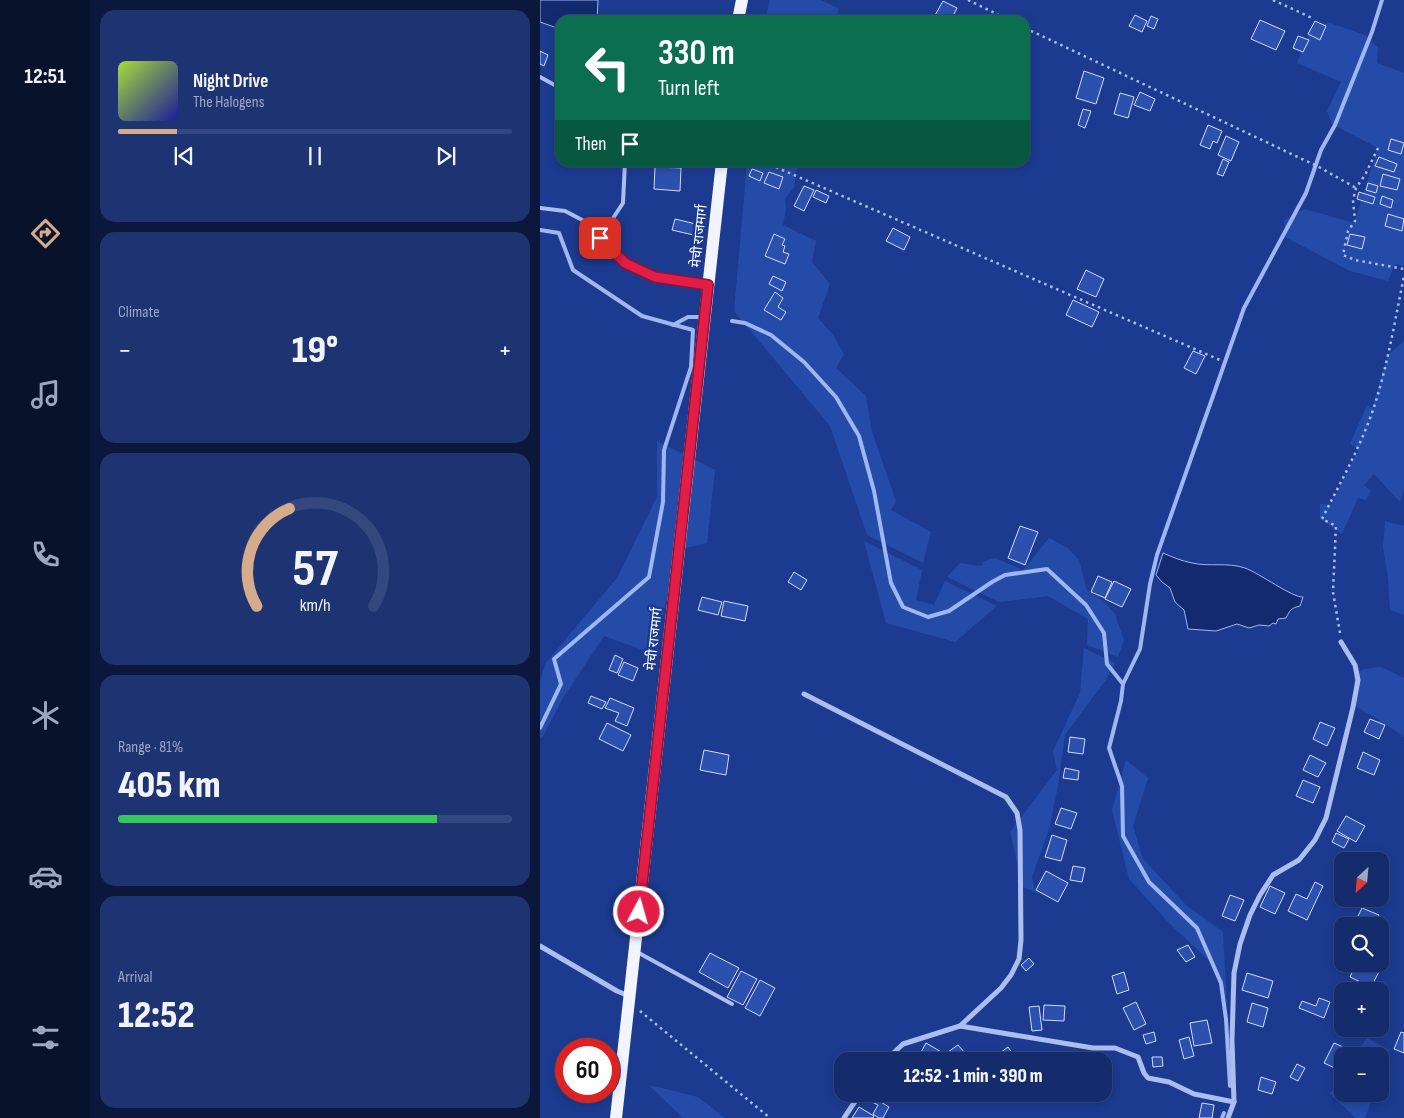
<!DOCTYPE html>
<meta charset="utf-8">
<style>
:root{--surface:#152c6c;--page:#1e3472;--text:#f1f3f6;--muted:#9da7c2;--line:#34487f;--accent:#d6ab8b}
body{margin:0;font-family:"Sofia Sans Condensed","Noto Sans Devanagari",sans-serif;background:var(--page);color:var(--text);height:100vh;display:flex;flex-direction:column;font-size:19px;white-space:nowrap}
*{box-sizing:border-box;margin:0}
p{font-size:16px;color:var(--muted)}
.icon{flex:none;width:28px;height:28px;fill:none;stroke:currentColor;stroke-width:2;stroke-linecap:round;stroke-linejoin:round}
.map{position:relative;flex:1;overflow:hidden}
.sheet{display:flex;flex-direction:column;gap:10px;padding:10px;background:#0c183b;width:450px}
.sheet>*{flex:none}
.top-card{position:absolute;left:15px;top:15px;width:475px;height:152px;border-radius:15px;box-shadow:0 2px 8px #0003,0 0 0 1px var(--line);background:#0b6e4f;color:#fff;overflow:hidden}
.needle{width:32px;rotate:206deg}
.buttons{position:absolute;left:794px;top:852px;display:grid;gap:10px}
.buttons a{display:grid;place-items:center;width:55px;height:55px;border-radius:10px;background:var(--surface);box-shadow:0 2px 8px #0003,0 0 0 1px var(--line);font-size:25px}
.speed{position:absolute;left:15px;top:1038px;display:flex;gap:10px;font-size:25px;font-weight:700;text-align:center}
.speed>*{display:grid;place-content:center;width:65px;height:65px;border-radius:50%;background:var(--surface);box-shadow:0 2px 8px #0003,0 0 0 1px var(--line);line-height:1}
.speed .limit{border:8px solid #d22;background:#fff;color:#111}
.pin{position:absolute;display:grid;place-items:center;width:42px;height:42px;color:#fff;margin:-21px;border-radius:10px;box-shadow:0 2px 8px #0006}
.me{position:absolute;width:55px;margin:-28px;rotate:6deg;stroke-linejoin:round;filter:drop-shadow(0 0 4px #0008)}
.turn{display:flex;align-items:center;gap:18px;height:105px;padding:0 20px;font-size:22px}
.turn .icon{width:65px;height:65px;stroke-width:2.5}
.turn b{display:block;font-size:35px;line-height:42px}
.then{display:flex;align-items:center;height:48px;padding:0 20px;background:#0003;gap:10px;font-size:19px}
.big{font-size:38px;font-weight:800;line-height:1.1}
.sheet .card{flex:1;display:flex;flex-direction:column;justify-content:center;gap:8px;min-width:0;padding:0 18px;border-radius:15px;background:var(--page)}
.sheet .dial{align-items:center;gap:0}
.dial svg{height:130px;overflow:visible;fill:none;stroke:var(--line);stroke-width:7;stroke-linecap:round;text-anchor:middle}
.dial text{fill:var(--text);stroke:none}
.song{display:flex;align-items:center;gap:15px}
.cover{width:60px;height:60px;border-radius:8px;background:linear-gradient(135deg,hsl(80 70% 55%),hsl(240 70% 35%))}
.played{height:5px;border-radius:2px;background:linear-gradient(90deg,var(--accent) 15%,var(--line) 15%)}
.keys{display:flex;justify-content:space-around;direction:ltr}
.heat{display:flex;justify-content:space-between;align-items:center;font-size:28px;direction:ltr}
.charge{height:8px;border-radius:4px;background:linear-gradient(90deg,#34c759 81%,var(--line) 0)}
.trip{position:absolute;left:294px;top:1052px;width:278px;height:50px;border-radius:15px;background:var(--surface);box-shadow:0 2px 8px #0003,0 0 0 1px var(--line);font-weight:800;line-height:50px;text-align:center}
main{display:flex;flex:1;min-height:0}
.tabs{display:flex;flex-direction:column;width:90px;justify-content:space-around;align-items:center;background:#08122b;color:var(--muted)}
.tabs .icon{width:35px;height:35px}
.tabs .on{color:var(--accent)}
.tabs b{font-size:22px;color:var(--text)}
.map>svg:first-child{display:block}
</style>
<main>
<nav class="tabs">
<b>12:51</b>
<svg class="icon on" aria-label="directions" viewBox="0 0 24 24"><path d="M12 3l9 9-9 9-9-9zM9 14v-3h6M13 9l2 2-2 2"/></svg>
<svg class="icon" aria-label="music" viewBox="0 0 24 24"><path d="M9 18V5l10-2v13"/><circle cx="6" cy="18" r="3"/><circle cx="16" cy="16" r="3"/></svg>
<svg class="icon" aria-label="phone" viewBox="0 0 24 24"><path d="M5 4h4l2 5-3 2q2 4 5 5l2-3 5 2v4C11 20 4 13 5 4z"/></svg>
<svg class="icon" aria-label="climate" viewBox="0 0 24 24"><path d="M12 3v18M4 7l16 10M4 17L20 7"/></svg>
<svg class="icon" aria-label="car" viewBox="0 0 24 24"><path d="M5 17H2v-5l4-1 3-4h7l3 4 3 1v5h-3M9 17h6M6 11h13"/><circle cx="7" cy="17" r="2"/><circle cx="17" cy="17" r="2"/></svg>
<svg class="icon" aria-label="filters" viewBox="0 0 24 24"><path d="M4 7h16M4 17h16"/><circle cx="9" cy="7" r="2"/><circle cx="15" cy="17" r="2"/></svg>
</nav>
<section class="sheet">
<div class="card">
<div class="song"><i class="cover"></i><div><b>Night Drive</b><p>The Halogens</p></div></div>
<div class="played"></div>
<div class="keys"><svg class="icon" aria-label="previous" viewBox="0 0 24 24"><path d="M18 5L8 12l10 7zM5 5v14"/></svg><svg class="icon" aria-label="pause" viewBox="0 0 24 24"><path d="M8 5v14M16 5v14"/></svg><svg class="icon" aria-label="next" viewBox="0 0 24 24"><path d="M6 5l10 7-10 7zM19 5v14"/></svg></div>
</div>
<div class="card"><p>Climate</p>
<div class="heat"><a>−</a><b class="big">19°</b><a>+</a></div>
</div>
<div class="card dial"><svg viewBox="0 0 100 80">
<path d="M14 69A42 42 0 1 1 86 69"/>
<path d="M14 69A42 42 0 0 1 34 9" stroke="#d6ab8b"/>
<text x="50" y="56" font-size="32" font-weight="700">57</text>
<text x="50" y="72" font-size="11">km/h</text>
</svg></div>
<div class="card"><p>Range · 81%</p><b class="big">405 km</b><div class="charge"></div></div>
<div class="card"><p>Arrival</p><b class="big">12:52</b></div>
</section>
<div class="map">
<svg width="864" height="1118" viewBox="0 0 864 1118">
<rect width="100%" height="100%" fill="#1c3b90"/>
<!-- green -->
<g fill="#254ba9">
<path d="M 230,0 L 281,0 L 299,9 L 293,20 L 225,20 Z"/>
<path d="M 790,23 L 825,35 L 838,48 L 837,63 L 864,73 L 864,266 L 855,264 L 848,281 L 810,271 L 745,237 L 746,228 L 743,221 L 765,209 L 814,223 L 838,148 L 792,124 L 787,111 L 801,82 L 757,63 L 772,26 Z"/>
<path d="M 207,163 L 260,164 L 256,172 L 254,187 L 245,199 L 246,209 L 243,225 L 276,241 L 272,262 L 290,284 L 278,318 L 293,335 L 304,354 L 296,368 L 326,396 L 332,432 L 356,501 L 351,510 L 391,532 L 383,563 L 327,535 L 290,426 L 194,311 Z"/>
<path d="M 864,341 L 864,489 L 860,502 L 834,474 L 824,485 L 831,491 L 826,500 L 818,498 L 802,534 L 780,519 L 780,504 L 791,505 L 819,449 L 810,444 L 827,405 L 832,408 L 848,355 Z"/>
<path d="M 117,441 L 175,470 L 167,543 L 138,550 L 114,654 L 64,636 L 23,698 L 2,738 L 0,738 L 0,682 L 5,664 L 77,578 L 117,497 Z"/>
<path d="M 845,521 L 864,526 L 864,615 L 850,610 L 848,578 L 843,547 Z"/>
<path d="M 509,538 L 528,548 L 539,560 L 547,591 L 564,601 L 575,614 L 584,640 L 578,657 L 547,645 L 548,619 L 508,596 L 459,602 L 407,577 L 420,563 L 441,566 L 444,561 L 455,558 L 483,570 Z"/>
<path d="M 324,541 L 382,570 L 376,600 L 394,605 L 405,581 L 457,606 L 415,642 L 346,623 Z"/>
<path d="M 544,648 L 575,663 L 565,681 L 525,735 L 518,786 L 509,829 L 492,877 L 495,890 L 500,894 L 483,887 L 470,832 L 517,770 L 513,751 L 540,693 Z"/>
<path d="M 841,667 L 864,678 L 864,737 C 848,725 831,716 814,705 L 814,674 L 824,669 Z"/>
<path d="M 586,760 L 608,778 L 593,826 L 603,859 L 647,906 L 683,932 L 687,1010 L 674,965 L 631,925 L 589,879 L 572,810 Z"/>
<path d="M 827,1038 L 849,1050 L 840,1076 L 840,1056 L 815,1056 Z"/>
<path d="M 802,1075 L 802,1094 L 834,1094 L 825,1118 L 816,1118 L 790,1094 Z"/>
<path d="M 109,1085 L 158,1097 L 185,1118 L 143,1118 Z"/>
</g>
<!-- water -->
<g fill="#132b6e" stroke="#9fb7f0">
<path d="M 0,0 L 58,0 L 57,20 L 20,20 L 20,29 L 0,22 Z"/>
<path d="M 623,553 C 632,557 642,561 652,563 C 669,567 687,562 705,568 C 719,573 753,598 763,597 L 760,606 C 751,608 750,610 746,618 L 738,619 L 736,624 L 733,623 L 729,626 L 719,625 L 709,628 L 697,624 L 676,631 L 648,629 L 644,610 L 635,602 L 630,588 L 622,582 L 616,575 Z"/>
</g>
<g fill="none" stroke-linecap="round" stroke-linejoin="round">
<!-- stream -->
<g stroke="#9fb7f0" stroke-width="4">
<path d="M 0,230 L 19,233 L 33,270 L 102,316 L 153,330 L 151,367 L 124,450 L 123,502 L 109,577 L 14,659 L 21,684 L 0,728"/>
<path d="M 192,321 L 205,323 L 231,335 L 264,362 L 296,397 L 319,436 L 334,491 L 351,583 L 363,607 L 388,617 L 409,611 L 452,582 L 465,575 L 507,569 L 546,605 L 564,633 L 567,664 L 583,684 L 581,701 L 569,748 L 582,786 L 583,836 L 609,882 L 657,928 L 681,983 L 686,1019 L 690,1086"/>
<path d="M 133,325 L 148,317 L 162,317"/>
<path d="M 583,684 L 600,649 L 610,584 L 617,555 L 704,308 L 766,193 L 781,150 L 795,125 L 832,32 L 842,0"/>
<path d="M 682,1118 L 684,1113"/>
</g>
</g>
<!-- building -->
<g fill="#2b50ae" stroke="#d1ddfa">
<path d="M 403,1 L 417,8 L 411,20 L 401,20 L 394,17 Z"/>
<path d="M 595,15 L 607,21 L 602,32 L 589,26 Z"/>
<path d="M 611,16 L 618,19 L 614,29 L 607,26 Z"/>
<path d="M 720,20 L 745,31 L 736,50 L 711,39 Z"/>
<path d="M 775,21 L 786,26 L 780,40 L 768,34 Z"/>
<path d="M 758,36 L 769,40 L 763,52 L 753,48 Z"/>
<path d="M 0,51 L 8,55 L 4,66 L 0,64 Z"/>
<path d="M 544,71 L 564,78 L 556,104 L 536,98 Z"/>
<path d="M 600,92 L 615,99 L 610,111 L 594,105 Z"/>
<path d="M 580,93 L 594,97 L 588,118 L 574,114 Z"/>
<path d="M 543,109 L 551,111 L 545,128 L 538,125 Z"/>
<path d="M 668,125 L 682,131 L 677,143 L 673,141 L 670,149 L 660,145 Z"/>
<path d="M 686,136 L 699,142 L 691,161 L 678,155 Z"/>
<path d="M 851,139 L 864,143 L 861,154 L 848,150 Z"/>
<path d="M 839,157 L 857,164 L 854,172 L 835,166 Z"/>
<path d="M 683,159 L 689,162 L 683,176 L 677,174 Z"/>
<path d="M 115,167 L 141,168 L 140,191 L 114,189 Z"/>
<path d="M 212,169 L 223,173 L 220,181 L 209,176 Z"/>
<path d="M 229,172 L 243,177 L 239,189 L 224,183 Z"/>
<path d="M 843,174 L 860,179 L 857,190 L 840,186 Z"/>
<path d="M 828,183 L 838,186 L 836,193 L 826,190 Z"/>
<path d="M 264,186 L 274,190 L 264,211 L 254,206 Z"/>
<path d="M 276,190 L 289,196 L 286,203 L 273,197 Z"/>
<path d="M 819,192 L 835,197 L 833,204 L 817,199 Z"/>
<path d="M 842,196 L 853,200 L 851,208 L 840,204 Z"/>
<path d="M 848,214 L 864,219 L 862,231 L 845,226 Z"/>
<path d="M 135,219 L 160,225 L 158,236 L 132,230 Z"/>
<path d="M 353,228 L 370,237 L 364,250 L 346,241 Z"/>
<path d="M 234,234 L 245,239 L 242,245 L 245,246 L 243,252 L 249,254 L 245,264 L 225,256 Z"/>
<path d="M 810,234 L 825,237 L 822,249 L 807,245 Z"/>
<path d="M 546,270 L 564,279 L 556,297 L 537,289 Z"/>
<path d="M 233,276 L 246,282 L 242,291 L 229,284 Z"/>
<path d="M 235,292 L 243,298 L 238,307 L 246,312 L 241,320 L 224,310 Z"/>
<path d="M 533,300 L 559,312 L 552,327 L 526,315 Z"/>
<path d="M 653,351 L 665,356 L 656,374 L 644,368 Z"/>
<path d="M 480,526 L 498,532 L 485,565 L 468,558 Z"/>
<path d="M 254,572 L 267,580 L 261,590 L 248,582 Z"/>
<path d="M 558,576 L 572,582 L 565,598 L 551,592 Z"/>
<path d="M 574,581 L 591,589 L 582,607 L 565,599 Z"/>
<path d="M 162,597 L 182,602 L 178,615 L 158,610 Z"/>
<path d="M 184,601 L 208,606 L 205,621 L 181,616 Z"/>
<path d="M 75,655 L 83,659 L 77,673 L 69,670 Z"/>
<path d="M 84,662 L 98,668 L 93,681 L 78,675 Z"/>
<path d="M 51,696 L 66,702 L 62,709 L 48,703 Z"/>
<path d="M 70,698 L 94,708 L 87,726 L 75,721 L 79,713 L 65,708 Z"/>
<path d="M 830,719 L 845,725 L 839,739 L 824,732 Z"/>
<path d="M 780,722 L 795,728 L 787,746 L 773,739 Z"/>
<path d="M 67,723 L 91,735 L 83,751 L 59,739 Z"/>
<path d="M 530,737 L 545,739 L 543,754 L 528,752 Z"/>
<path d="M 164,750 L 189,755 L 186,775 L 160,770 Z"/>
<path d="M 823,752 L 840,760 L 834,775 L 817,768 Z"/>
<path d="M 770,755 L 786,763 L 778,777 L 763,770 Z"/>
<path d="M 525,768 L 539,771 L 538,780 L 523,778 Z"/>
<path d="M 763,780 L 780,787 L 773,803 L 756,796 Z"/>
<path d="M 521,808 L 537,813 L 531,829 L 515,824 Z"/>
<path d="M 806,816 L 825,826 L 816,842 L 797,831 Z"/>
<path d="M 796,833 L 809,839 L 804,848 L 792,842 Z"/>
<path d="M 512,835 L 527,840 L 521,861 L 505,857 Z"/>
<path d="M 533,866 L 545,868 L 542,882 L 530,880 Z"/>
<path d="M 506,871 L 528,883 L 518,902 L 496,890 Z"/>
<path d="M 775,882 L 783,886 L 767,920 L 748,911 L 756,894 L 767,899 Z"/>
<path d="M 730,886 L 745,893 L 735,914 L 720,907 Z"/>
<path d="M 690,895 L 704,900 L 695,921 L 682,916 Z"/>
<path d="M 822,908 L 839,915 L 834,925 L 817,918 Z"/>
<path d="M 815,919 L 832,926 L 812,926 Z"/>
<path d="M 648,945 L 655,957 L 646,962 L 637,950 Z"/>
<path d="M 170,953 L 199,968 L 188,988 L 159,972 Z"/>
<path d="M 489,958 L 494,964 L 486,971 L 481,965 Z"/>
<path d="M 816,964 L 833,964 L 841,968 L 831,987 L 810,977 Z"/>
<path d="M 201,971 L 217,979 L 203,1005 L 187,997 Z"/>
<path d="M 584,972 L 589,990 L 577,994 L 572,976 Z"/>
<path d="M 707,973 L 733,981 L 728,998 L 702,990 Z"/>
<path d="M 220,980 L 235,988 L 220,1016 L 205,1008 Z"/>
<path d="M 779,998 L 790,1002 L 784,1018 L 759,1008 L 762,1001 L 776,1006 Z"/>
<path d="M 596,1002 L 606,1024 L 594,1030 L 583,1008 Z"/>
<path d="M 712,1003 L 728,1008 L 723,1027 L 707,1022 Z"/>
<path d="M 504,1005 L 525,1006 L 524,1021 L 503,1020 Z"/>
<path d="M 499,1006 L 502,1030 L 492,1031 L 489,1007 Z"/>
<path d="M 667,1020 L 672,1043 L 654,1046 L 650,1023 Z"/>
<path d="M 614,1032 L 616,1041 L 606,1044 L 603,1035 Z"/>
<path d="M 861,1032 L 864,1033 L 864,1053 L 854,1049 Z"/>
<path d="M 649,1037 L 654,1056 L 644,1059 L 639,1040 Z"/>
<path d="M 386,1043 L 403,1053 L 398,1061 L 392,1061 L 380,1054 Z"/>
<path d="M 794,1043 L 808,1049 L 805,1056 L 802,1056 L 802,1062 L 799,1070 L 784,1063 Z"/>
<path d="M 418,1045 L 425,1053 L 415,1061 L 408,1052 Z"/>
<path d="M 468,1047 L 475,1057 L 468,1061 L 460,1061 L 456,1056 Z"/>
<path d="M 612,1057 L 622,1057 L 623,1066 L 613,1067 Z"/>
<path d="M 757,1064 L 765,1068 L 758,1081 L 750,1077 Z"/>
<path d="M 721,1077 L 736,1082 L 732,1094 L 718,1090 Z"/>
<path d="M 334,1098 L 349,1107 L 343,1118 L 339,1118 L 333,1114 L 338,1105 L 332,1102 Z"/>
<path d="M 662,1103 L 674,1105 L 672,1118 L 659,1118 Z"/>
<path d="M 319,1107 L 334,1116 L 333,1118 L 312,1118 Z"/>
</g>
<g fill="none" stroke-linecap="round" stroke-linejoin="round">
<!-- path -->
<g stroke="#abbeee" stroke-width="2.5" stroke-dasharray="2.5 4" stroke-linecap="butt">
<path d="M 428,0 L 469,20"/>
<path d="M 733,0 L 772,18"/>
<path d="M 485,28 L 779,167 L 816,188"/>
<path d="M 838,148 L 825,175 L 816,188 L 813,200 L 815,221 L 808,231 L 803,255 L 815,260 L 864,269"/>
<path d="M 224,162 L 680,360"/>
<path d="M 800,633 L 793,592 L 796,526 L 782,519 C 800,483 821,446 834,407 C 848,364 855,320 864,276"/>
<path d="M 100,1011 L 230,1118"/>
</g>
<!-- service -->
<g stroke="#abbeee" stroke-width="4">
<path d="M 0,77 L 20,88"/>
<path d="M 0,208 L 25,211 L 46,222 L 85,263 L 115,277 L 166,285"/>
<path d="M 60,238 L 83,203 L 85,162"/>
<path d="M 97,952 L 192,1004"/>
</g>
<!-- minor -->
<g stroke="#abbeee" stroke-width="5">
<path d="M 264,694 L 466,797 L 477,813 L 480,830 L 481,940 L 479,959 L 471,975 L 461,988 L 420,1026"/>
<path d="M 0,946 L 77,991 L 89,996"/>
<path d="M 345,1061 L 363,1044 L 420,1026 L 553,1048 L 575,1048 L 598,1057 L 604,1073 L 608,1078 L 629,1082 L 654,1094 L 694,1102"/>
<path d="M 304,1118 L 320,1094"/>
<path d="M 688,1118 L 694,1102 L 692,1040 L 694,973 L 700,944 L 710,915 L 720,895 L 733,875 L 759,860 L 775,840 L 786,818 L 813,707 L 818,680 L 815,665 L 801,642"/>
</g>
<!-- primary -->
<g stroke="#f2f5ff" stroke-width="12">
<path d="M 198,20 L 202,0"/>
<path d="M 76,1118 L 182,162"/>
</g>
</g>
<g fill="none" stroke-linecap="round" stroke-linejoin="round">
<defs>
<path id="route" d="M 60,238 L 85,263 L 115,277 L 168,285 L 99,912"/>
</defs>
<!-- route casing -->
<use href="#route" stroke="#92132f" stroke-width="12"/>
<!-- route -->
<use href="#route" stroke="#e11d48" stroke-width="9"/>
</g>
<g text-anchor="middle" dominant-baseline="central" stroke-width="5" stroke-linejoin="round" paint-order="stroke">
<!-- street labels -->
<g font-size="14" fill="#fff" stroke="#1c3b90">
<text transform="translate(159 236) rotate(-84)">मेची राजमार्ग</text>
<text transform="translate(114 639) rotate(-84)">मेची राजमार्ग</text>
</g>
</g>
</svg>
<div class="buttons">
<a><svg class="needle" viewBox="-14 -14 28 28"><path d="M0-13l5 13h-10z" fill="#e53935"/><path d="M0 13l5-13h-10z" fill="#9da7c2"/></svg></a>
<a><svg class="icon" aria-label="search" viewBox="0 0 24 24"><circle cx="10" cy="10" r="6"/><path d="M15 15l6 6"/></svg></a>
<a>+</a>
<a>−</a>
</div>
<div class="speed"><div class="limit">60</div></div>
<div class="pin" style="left:60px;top:238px;background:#d93025"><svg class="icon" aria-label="arrive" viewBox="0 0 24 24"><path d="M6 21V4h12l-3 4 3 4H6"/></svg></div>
<svg class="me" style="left:99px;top:912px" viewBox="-20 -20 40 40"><circle r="17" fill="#e11d48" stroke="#fff" stroke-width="3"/><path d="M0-11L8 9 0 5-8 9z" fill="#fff"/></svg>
<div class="trip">12:52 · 1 min · 390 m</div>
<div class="top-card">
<div class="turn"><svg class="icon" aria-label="left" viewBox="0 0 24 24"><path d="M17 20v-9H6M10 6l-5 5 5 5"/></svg><div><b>330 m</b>Turn left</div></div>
<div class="then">Then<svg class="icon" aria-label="arrive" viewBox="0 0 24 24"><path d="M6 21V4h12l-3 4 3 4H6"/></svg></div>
</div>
</div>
</main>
